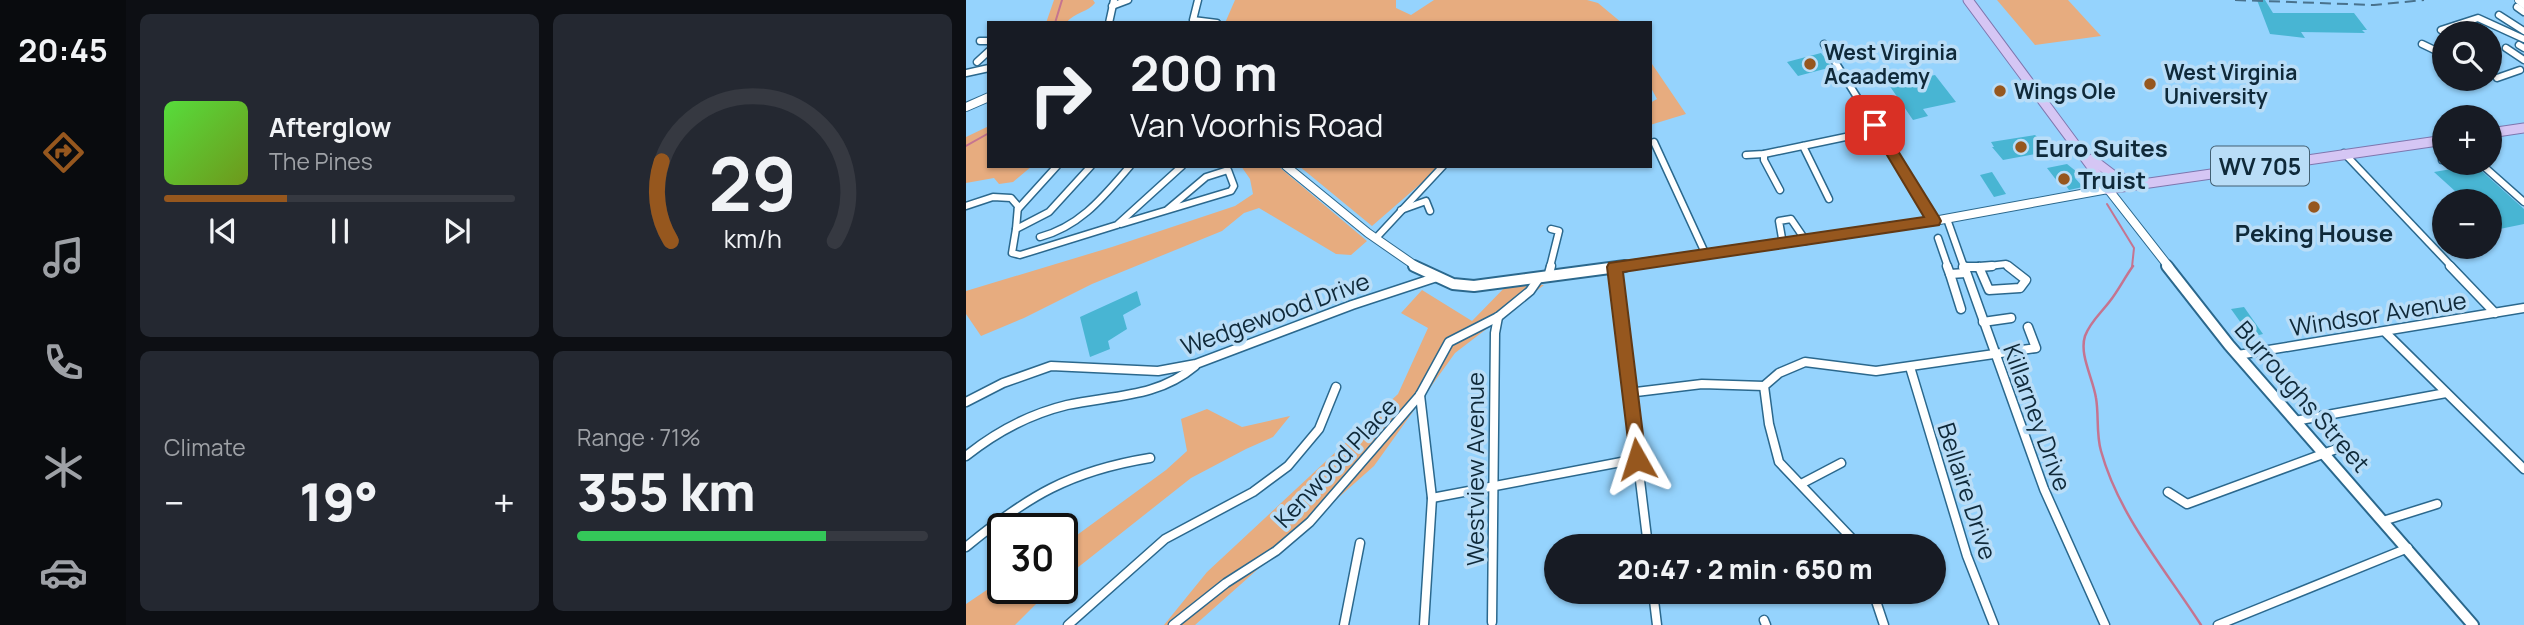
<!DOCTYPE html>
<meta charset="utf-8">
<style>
:root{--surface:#171b24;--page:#242831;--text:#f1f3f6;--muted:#9ea1a6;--line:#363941;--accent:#96571e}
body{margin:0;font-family:Manrope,sans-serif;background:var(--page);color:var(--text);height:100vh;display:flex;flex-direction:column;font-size:26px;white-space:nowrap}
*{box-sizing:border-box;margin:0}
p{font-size:23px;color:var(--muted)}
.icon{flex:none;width:38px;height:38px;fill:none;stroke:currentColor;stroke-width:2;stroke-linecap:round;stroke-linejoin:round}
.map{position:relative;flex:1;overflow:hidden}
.drawer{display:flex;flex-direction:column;gap:14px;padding:14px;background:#0d0f14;width:840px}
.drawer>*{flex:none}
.banner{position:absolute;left:21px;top:21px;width:665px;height:147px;border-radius:0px;box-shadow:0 2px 5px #0004;background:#171b24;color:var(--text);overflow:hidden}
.controls{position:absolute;left:1466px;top:21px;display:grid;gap:14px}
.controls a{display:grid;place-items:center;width:70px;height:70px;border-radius:50%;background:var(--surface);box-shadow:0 2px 5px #0004;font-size:35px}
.speed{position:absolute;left:21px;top:513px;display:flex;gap:14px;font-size:35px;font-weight:700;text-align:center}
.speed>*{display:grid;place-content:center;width:91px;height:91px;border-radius:50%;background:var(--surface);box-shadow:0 2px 5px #0004;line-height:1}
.speed .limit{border:4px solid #111;border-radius:10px;background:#fff;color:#111}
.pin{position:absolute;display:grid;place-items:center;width:60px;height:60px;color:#fff;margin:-30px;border-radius:14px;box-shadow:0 4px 10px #0006}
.me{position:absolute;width:77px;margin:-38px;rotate:354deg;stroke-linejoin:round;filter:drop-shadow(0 0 5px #0008)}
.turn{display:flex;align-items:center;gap:24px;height:147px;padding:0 28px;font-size:32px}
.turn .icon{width:91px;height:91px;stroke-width:2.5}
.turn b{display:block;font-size:49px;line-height:60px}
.big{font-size:52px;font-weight:800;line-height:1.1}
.drawer .tile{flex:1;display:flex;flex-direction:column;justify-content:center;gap:10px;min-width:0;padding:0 24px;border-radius:10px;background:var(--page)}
.drawer .dial{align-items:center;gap:0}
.dial svg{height:182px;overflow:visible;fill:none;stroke:var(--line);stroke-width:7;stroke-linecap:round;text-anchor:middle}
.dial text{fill:var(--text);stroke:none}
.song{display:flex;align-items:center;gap:21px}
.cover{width:84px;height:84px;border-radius:10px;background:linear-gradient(135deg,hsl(110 70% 55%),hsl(80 70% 35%))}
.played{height:7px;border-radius:4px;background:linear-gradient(90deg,var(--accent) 35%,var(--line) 35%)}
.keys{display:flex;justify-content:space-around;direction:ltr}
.heat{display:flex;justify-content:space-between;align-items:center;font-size:38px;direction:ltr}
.charge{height:10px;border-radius:5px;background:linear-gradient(90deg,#34c759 71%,var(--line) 0)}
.drawer .tiles{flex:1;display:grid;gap:14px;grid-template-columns:repeat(2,1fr)}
.trip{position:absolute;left:578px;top:534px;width:402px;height:70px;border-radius:35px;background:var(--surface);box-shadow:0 2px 5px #0004;font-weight:800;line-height:70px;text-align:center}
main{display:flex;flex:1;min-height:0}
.tab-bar{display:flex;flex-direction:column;width:126px;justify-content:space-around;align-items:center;background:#090b0e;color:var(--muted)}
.tab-bar .icon{width:49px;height:49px}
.tab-bar .active{color:var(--accent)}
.tab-bar b{font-size:32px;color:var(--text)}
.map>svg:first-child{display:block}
</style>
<main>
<nav class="tab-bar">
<b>20:45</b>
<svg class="icon active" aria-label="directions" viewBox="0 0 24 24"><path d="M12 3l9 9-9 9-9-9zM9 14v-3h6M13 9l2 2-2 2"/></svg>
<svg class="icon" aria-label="music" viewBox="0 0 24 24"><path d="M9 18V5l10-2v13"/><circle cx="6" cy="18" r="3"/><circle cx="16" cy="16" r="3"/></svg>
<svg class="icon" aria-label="phone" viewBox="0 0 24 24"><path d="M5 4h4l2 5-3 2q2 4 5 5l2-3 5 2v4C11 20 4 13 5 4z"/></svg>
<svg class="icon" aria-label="climate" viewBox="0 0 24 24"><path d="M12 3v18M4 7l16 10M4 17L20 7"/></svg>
<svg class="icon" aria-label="car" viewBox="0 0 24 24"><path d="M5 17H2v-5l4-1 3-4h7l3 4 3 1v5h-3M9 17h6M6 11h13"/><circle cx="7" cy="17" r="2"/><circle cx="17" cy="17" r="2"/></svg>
</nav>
<section class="drawer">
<div class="tiles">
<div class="tile">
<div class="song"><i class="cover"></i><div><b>Afterglow</b><p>The Pines</p></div></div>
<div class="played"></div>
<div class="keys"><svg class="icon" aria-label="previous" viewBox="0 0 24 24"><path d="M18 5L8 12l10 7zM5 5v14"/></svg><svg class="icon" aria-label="pause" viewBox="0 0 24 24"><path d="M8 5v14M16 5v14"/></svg><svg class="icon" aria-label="next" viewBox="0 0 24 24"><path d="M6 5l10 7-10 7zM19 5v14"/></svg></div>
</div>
<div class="tile dial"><svg viewBox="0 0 100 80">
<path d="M14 69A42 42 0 1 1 86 69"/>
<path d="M14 69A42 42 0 0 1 10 34" stroke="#96571e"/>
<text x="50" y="56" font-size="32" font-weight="700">29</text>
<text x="50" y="72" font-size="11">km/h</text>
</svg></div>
<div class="tile"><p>Climate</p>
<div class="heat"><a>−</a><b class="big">19°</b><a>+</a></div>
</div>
<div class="tile"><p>Range · 71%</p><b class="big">355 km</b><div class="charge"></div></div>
</div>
</section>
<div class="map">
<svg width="1558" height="625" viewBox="0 0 1558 625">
<rect width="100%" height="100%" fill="#95d3fd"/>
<!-- green -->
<g fill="#e7ac7f">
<path d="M 88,0 L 127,0 L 129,3 C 122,12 109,12 100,23 L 80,23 Z"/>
<path d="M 269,0 L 430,0 L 430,8 L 445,15 L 468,0 L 621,0 L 632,3 L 656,23 L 259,23 Z"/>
<path d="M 1031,0 L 1102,0 L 1135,36 L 1069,45 Z"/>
<path d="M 684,61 L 720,114 L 684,125 L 684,103 L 691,99 L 684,86 Z"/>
<path d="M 23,126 L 23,166 L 66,166 L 47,182 L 33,184 L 28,178 L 0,183 L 0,137 Z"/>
<path d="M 275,166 L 312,166 L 401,241 L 385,255 L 370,254 L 293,208 L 278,213 L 256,231 L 126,284 L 58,318 L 15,336 L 0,314 L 0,291 L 146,247 L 269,206 L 287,194 L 284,179 Z"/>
<path d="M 333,166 L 475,166 L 406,226 Z"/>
<path d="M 545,281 L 578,285 L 489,353 L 408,466 L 229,625 L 198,625 L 241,572 L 432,394 L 462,328 L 435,313 L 456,290 L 506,321 Z"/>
<path d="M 241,409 L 276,427 L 324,416 L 307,437 L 280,449 L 225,478 L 96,580 L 96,546 L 200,470 L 221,451 L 215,419 Z"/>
<path d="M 37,579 L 37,588 L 86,588 L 49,625 L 0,625 L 0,604 Z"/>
</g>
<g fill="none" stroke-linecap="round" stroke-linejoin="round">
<!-- stream-far1 -->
<g stroke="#c57490" stroke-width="2">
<path d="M 89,23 L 96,0"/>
<path d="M 0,146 L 23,133"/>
<path d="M 1141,204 L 1168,248 L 1166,267"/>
</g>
<!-- stream -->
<path stroke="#c57490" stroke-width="2.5" d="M 1167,266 C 1159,277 1152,291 1144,301 C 1135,313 1124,322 1119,336 C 1113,355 1127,378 1130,398 C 1133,415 1130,434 1135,451 C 1153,516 1199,569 1235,625"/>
</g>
<!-- building -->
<g fill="#48b5d3">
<path d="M 1291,0 L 1299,0 L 1307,13 L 1388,13 L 1401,30 L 1396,30 L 1399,33 L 1335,32 L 1339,38 L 1304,34 Z"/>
<path d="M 855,53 L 866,67 L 832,76 L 821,62 Z"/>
<path d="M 969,75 L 990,102 L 957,109 L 962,116 L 947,120 L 923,85 Z"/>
<path d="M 1069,135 L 1086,151 L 1037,160 L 1026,147 L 1028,147 L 1025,142 Z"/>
<path d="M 1101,164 L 1111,172 L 1108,173 L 1109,178 L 1117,187 L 1103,190 L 1096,180 L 1091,181 L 1081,168 Z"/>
<path d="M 1509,165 L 1558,209 L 1558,224 L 1524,231 L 1524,201 L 1500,201 L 1468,172 Z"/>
<path d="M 1026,172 L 1040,194 L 1028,197 L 1014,175 Z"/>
<path d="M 171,291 L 175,305 L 157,315 L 161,329 L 142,341 L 144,349 L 124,357 L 114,317 Z"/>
<path d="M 1278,307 L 1297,334 L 1285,337 L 1265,309 Z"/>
</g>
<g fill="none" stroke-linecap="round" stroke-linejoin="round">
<defs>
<g id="street-far1">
<path d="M 232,0 L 227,20 L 251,23"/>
<path d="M 146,6 L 162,0"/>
<path d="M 1551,7 L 1558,12"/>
<path d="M 1533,15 L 1558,31"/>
<path d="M 143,23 L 148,0"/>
<path d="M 1480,33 L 1475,30 L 1512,18 L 1558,39"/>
<path d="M 14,41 L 23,41"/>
<path d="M 858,44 L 968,221"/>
<path d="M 1456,44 L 1479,55"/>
<path d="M 1553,45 L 1558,48"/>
<path d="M 1540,48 L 1558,60"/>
<path d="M 11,62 L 23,51"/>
<path d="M 0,73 L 23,68"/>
<path d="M 1531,78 L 1554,70"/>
<path d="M 688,142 L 740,255"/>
<path d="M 837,146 L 863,199"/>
<path d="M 1378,153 L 1486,267"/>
<path d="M 798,154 L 798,160 L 814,190"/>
<path d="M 780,155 L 798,154 L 913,130"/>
<path d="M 1476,160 L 1479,160"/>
<path d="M 1514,163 L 1558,202"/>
<path d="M 125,166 L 83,212 L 50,229 L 46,253 L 54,255 L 151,225 L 216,166"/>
<path d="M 0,206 L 27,197 L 45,198 L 52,206 L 50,229"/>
<path d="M 52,209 L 91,166"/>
<path d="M 435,210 L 460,201 L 464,211"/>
<path d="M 981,219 L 998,267"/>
<path d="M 155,224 L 265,191 L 268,186 L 262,170 L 240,177 L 201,210"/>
<path d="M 74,237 C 115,226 138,196 164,166"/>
<path d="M 410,238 L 477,166"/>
<path d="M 972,238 L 982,267"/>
<path d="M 817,244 L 813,221 L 825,219 L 840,241"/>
<path d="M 584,267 L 593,231 L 585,229"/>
<path d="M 997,267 L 1013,267"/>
<path d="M 1013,267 L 1040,264 L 1044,267"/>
</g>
<g id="street">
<path d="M 981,266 L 984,274"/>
<path d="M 998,266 L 1078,489 L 1139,625"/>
<path d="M 1484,266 L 1529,313"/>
<path d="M 648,267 L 682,546"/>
<path d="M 997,267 L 1013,267"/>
<path d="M 1013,267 L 1023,290 L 1054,288 L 1060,280 L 1042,266"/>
<path d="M 1013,267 L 1026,266"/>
<path d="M 582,277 L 585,266"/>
<path d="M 995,309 L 984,274 L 1000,273"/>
<path d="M 1017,322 L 1045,318"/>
<path d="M 1420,333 L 1558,469"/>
<path d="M 1272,355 L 1558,308"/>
<path d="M 944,367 L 1001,556 L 1028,625"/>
<path d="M 670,392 L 736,384 L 798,386"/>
<path d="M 454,395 L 466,498 L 458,625"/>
<path d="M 0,402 L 37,383 L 85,366 L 192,371 L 230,364 L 386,305 L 468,278"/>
<path d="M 1329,421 L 1480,393"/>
<path d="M 0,456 C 30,432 64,414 101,405 C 147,395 191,398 229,366"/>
<path d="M 835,484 L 875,463"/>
<path d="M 1202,492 L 1221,504 L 1373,448"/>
<path d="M 466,498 L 671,459"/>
<path d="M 1417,521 L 1471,504"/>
<path d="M 893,546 L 813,462 L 803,424 L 798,386 L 813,373 L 839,362 L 910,371 L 1070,348 L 1062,327"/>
<path d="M 0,547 C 62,496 104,471 184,458"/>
<path d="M 687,592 L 691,625"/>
<path d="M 907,592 L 918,625"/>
<path d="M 798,620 L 800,625"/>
<path d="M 526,622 L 529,333 L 532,317"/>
<path d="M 102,625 L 199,539 L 287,492 L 322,466 L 353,429 L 370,387"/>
<path d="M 207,625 L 260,583 L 310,551 L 344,522 L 454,395 L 483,342 L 532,317 L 564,291 L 573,278"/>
<path d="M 378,625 L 394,543"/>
<path d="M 1252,625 L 1442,548"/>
</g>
<g id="secondary-far1">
<path d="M 1553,0 L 1558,4"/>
<path d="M 0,107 L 23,97"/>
<path d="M 320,166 L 402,233 L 451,267"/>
<path d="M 647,267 L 968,221 L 1142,189 L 1203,267"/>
</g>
<g id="secondary">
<path d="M 448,266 L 487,284 L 508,286 L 659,266"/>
<path d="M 1201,266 L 1263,345 L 1507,625"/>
</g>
<g id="primary">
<path d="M 1002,0 L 1142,189 L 1479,140"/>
<path d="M 1524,133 L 1558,128"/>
<path d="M 1126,159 L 1147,175 L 1169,182"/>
</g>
</defs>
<!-- street-far1 casing -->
<use href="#street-far1" stroke="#2b688d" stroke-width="9"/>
<!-- street casing -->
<use href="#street" stroke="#2b688d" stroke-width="11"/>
<!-- secondary-far1 casing -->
<use href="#secondary-far1" stroke="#2b688d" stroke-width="10"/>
<!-- secondary casing -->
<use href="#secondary" stroke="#2b688d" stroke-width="14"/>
<!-- primary casing -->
<use href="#primary" stroke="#7e76ae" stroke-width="11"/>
<!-- street-far1 -->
<use href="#street-far1" stroke="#fff" stroke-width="6"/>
<!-- street -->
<use href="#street" stroke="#fff" stroke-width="8"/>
<!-- secondary-far1 -->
<use href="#secondary-far1" stroke="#fff" stroke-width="8"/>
<!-- secondary -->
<use href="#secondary" stroke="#fff" stroke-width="10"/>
<!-- primary -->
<use href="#primary" stroke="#d5c6f4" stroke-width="9"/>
<!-- rail -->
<path stroke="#49728d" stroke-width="2" stroke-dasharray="11 6" stroke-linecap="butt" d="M 1269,0 L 1408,5 L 1458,0"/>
</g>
<!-- route -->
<path fill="#96571e" stroke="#623914" stroke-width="2" d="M 909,121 L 914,122 L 973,217 L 975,221 L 973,225 L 657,272 L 680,459 L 677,465 L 671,467 L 665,465 L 641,267 L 643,263 L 958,217 L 903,125 Z"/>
<!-- markers -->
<g fill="#96571e" stroke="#b9ddf7" stroke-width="2.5">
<circle cx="844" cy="64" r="7"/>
<circle cx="1184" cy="84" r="7"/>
<circle cx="1034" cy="91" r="7"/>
<circle cx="1055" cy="147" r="7"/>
<circle cx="1098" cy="179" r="7"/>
<circle cx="1348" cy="207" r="7"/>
</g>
<g text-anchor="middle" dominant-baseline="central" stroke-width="7" stroke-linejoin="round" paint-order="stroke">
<!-- far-poi labels -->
<g font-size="21" font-weight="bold" fill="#0f2939" stroke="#b9ddf7" text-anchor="start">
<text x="858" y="52">West Virginia<tspan x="858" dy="24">Acaademy</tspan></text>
<text x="1198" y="72">West Virginia<tspan x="1198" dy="24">University</tspan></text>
<text x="1048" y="91">Wings Ole</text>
</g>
<!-- shield labels -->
<rect fill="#b9ddf7" stroke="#425f72" stroke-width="2" x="1245" y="146.5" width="98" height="39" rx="5"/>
<g font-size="23" font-weight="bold" fill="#0f2939">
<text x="1294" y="166">WV 705</text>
</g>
<!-- poi labels -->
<g font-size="24" font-weight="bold" fill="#0f2939" stroke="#b9ddf7" text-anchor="start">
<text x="1069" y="147">Euro Suites</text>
<text x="1112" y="179">Truist</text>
<text x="1348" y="232" text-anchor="middle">Peking House</text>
</g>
<!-- street labels -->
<g font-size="24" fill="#0f2939" stroke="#b9ddf7">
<text transform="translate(309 313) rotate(-20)">Wedgewood Drive</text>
<text transform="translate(1412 313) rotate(-9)">Windsor Avenue</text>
<text transform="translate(1337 396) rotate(49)">Burroughs Street</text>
<text transform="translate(1072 417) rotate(70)">Killarney Drive</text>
<text transform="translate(369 462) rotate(-47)">Kenwood Place</text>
<text transform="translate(508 469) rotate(-90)">Westview Avenue</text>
<text transform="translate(1002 491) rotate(72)">Bellaire Drive</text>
</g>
</g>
</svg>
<div class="controls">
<a><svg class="icon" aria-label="search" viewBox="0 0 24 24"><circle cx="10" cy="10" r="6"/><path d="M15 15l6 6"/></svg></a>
<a>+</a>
<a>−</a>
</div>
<div class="speed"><div class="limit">30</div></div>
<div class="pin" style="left:909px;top:125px;background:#d93025"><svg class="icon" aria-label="arrive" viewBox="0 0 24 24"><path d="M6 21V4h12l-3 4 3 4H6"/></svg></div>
<svg class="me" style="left:671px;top:459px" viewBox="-20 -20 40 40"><path d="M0-17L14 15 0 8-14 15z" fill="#96571e" stroke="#fff" stroke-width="4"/></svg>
<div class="trip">20:47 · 2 min · 650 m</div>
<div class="banner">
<div class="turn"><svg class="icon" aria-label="right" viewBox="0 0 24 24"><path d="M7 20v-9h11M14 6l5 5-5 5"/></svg><div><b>200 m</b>Van Voorhis Road</div></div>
</div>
</div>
</main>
